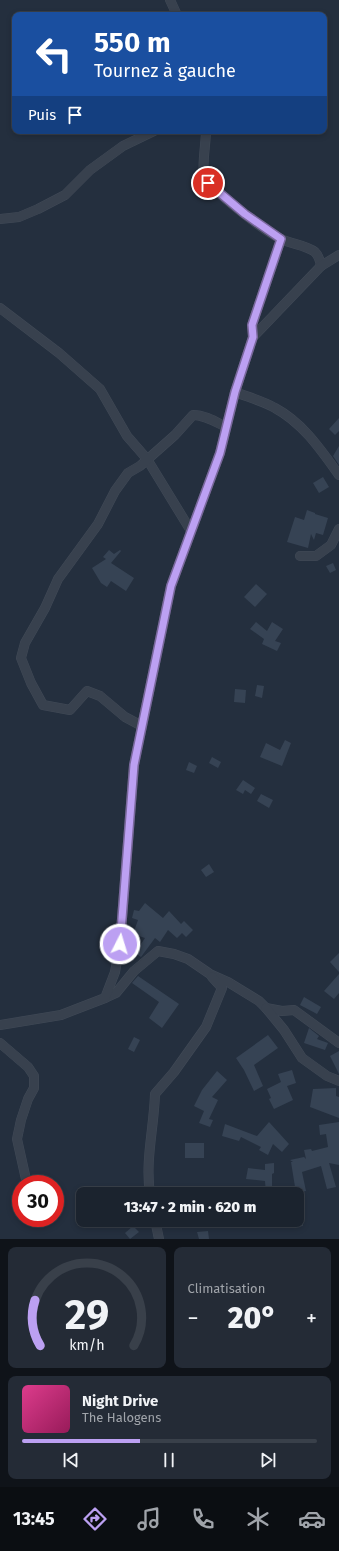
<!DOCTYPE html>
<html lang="fr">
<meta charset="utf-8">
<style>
:root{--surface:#1b232e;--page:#242b36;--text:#f1f3f6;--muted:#a0a4aa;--line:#39404a;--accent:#bca0f2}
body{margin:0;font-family:"Fira Sans",sans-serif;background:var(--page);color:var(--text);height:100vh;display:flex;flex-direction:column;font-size:15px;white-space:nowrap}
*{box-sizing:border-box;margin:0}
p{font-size:13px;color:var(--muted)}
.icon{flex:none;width:22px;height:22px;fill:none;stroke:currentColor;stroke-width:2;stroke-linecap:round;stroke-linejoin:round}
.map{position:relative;height:1239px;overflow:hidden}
.panel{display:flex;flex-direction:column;gap:8px;padding:8px;background:#0f1319;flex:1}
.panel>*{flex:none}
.guide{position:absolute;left:12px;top:12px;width:315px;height:122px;border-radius:8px;box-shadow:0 2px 6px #0003,0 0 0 1px var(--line);background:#1a4fa0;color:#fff;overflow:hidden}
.speed{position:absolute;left:12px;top:1175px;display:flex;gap:8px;font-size:20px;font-weight:700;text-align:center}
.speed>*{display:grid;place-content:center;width:52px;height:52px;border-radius:50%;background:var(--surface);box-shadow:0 2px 6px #0003,0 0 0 1px var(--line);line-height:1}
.speed .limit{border:6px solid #d22;background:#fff;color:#111}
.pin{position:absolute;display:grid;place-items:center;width:34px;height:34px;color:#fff;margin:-17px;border:2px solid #fff;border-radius:50%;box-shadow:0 1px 4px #0007}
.me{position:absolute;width:44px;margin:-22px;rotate:5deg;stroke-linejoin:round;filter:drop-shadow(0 0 3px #0008)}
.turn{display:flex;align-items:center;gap:14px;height:84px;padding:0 16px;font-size:18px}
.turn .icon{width:52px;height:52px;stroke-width:2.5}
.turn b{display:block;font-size:28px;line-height:34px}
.then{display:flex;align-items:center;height:38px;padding:0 16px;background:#0003;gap:8px;font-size:15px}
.big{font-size:30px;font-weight:800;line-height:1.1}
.panel .tile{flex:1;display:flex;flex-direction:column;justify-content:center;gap:6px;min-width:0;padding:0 14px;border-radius:8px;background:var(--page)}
.panel .dial{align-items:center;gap:0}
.dial svg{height:104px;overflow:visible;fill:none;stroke:var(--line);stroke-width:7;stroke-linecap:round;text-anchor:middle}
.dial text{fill:var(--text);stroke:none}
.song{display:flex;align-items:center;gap:12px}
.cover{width:48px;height:48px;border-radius:6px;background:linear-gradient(135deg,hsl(330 70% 55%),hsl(330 70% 35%))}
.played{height:4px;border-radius:2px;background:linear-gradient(90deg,var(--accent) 40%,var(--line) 40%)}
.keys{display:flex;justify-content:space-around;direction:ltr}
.heat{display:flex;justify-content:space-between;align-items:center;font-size:22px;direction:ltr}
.panel .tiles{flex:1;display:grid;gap:8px;grid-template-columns:1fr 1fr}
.tile:last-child{grid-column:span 2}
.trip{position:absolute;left:76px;top:1187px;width:228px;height:40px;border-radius:8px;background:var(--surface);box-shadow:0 2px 6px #0003,0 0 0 1px var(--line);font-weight:800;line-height:40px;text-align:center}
.tab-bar{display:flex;height:64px;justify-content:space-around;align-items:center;background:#0b0e12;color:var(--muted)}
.tab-bar .icon{width:28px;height:28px}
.tab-bar .on{color:var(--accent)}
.tab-bar b{font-size:18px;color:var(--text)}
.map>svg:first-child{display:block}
</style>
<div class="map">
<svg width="339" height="1239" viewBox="0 0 339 1239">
<rect width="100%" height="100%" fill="#242f3e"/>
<!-- building -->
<g fill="#364354">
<path d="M 339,418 L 339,431 L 335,435 L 329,429 Z"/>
<path d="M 339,446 L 339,465 L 333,456 Z"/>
<path d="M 323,477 L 329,487 L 319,493 L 313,483 Z"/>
<path d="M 307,510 L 315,513 L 315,514 L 328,518 L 323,535 L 316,533 L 314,540 L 311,534 L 308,548 L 287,542 L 295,517 L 304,520 Z"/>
<path d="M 109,550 L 114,554 L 120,550 L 121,551 L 111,563 L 134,578 L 126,591 L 111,581 L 107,587 L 101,583 L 92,568 L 106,559 L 103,557 Z"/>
<path d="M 333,563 L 336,570 L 330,573 L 326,566 Z"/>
<path d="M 256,584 L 267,594 L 255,607 L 244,597 Z"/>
<path d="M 256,622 L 267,631 L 272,622 L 283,629 L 275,641 L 281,643 L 277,651 L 262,644 L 264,639 L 250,629 Z"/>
<path d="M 257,685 L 264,686 L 262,698 L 255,696 Z"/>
<path d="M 235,689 L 246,690 L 245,703 L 234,702 Z"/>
<path d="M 285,740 L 291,743 L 282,766 L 260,757 L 266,743 L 280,750 Z"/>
<path d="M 212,757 L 221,762 L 218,768 L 209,763 Z"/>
<path d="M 189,762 L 197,766 L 194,773 L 186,770 Z"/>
<path d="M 243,780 L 255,788 L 251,794 L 245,790 L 243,794 L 236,790 Z"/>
<path d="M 261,794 L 273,800 L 269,808 L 257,801 Z"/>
<path d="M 209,864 L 214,872 L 206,877 L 201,870 Z"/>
<path d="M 145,903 L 163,918 L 169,911 L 181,924 L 184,921 L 193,930 L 186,937 L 182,933 L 177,938 L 168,930 L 160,942 L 155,938 L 141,957 L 135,953 L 145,938 L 133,934 L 138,920 L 132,918 L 134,910 L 139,911 Z"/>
<path d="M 339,953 L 339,972 L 330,962 Z"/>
<path d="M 339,974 L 339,993 L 334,999 L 324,991 Z"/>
<path d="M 138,976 L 179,1004 L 162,1028 L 149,1018 L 159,1002 L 132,983 Z"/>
<path d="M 304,997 L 321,1007 L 317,1014 L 300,1005 Z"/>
<path d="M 309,1028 L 319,1036 L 317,1039 L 328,1043 L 325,1050 L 304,1043 Z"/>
<path d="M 268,1035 L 278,1048 L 254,1065 L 263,1086 L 254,1091 L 244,1070 L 236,1058 Z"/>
<path d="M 134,1037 L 140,1040 L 134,1052 L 128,1049 Z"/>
<path d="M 339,1051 L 339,1074 L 330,1056 Z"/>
<path d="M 292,1070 L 296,1083 L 287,1086 L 293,1100 L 274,1109 L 269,1099 L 271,1098 L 267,1089 L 281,1082 L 278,1074 Z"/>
<path d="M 217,1071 L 227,1080 L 212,1097 L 218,1100 L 209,1119 L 213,1120 L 210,1127 L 199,1123 L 204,1111 L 194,1106 L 202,1090 Z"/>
<path d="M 336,1088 L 336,1096 L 339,1097 L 339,1118 L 310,1107 L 313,1089 Z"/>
<path d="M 269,1122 L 289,1144 L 282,1152 L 273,1144 L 268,1155 L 259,1150 L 261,1147 L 241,1137 L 239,1141 L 222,1136 L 225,1124 L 257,1136 Z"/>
<path d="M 339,1122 L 339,1165 L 329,1163 L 336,1187 L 327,1189 L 321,1166 L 302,1172 L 306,1191 L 296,1193 L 291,1162 L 293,1162 L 290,1160 L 304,1157 L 306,1159 L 304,1150 L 311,1149 L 312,1151 L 328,1147 L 326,1134 L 320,1135 L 319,1125 Z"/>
<rect x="185" y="1143" width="19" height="15"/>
<path d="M 274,1163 L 274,1173 L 272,1174 L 272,1194 L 266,1194 L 265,1181 L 246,1179 L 248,1168 L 265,1170 L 265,1164 Z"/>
<path d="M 302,1219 L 303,1226 L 291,1228 L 290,1221 Z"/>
<path d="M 133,1226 L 139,1232 L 130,1239 L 125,1233 Z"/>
<path d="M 208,1231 L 209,1239 L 199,1239 L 197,1232 Z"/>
</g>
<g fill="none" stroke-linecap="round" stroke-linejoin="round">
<defs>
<g id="minor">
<path d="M 170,0 L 177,15"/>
<path d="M 206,131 C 206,142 202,164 204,174 C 208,189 265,231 281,239 C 291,244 306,245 315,252 C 319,256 320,260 321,266"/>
<path d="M 0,219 L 19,217 L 38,209 L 65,195 L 90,170 L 123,146 L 154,131"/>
<path d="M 0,308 L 59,353 L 100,389 L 127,436 L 147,459 L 191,531"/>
<path d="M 253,337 L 252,325 L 281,239"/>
<path d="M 235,392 C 248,397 263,401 275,408 C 303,423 321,450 339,475"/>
<path d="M 300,556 L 316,556 L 331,545 L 339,529"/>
<path d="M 142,726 L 125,717 L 100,696 L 87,691 L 70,710 L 43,705 L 31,683 L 21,658 L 25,643 L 45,608 L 58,579 L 98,524 L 115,491 L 128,473 L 140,466 L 175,435 L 193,415 C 205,415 216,422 226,427"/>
<path d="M 105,998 L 116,993 L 134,971 L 158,951 L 174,954 L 188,959 L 210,974 L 228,982 L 259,1001 L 266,1008 L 282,1011 L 294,1010 L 339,1043"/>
<path d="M 266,1008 L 284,1030 L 302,1058 L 327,1076 L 339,1081"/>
<path d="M 0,1025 L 61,1015 L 105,998 L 115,972 L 120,944 L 134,765 L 171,586 L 220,453 L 235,392 L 253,337 L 321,266 L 339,255"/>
<path d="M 0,1043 L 28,1067 L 34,1076 L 34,1088 L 28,1099 L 21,1120 L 17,1139 L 27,1184"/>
<path d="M 150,1194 C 145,1160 154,1128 155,1094 L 174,1072 L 206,1027 L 222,988 L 212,977"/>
<path d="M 155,1220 L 159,1239"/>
</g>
</defs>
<!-- minor casing -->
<use href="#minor" stroke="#414a57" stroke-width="10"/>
<!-- minor -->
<use href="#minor" stroke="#38414e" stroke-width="9"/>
</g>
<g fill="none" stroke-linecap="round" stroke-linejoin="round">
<defs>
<path id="route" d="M 120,944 L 134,765 L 171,586 L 220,453 L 235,392 L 253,337 L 252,325 L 281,239 L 245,214 L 208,183"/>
</defs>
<!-- route casing -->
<use href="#route" stroke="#7a689d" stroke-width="10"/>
<!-- route -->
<use href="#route" stroke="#bca0f2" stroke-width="7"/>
</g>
</svg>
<div class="speed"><div class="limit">30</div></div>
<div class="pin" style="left:208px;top:183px;background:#d93025"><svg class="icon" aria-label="arrive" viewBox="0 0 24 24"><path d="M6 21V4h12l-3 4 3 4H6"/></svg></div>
<svg class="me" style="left:120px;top:944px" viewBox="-20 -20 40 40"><circle r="17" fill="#bca0f2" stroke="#fff" stroke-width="3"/><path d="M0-11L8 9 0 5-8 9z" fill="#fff"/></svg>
<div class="trip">13:47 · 2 min · 620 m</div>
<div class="guide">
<div class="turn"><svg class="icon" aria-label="left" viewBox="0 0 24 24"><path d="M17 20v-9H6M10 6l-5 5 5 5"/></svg><div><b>550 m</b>Tournez à gauche</div></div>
<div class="then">Puis<svg class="icon" aria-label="arrive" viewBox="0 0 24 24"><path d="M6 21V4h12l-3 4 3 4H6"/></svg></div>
</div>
</div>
<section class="panel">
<div class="tiles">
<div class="tile dial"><svg viewBox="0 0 100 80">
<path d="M14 69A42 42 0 1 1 86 69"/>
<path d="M14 69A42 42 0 0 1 10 34" stroke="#bca0f2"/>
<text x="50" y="56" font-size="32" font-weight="700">29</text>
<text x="50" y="72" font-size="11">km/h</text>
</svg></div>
<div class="tile"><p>Climatisation</p>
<div class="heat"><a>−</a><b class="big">20°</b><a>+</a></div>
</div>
<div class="tile">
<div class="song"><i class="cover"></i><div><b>Night Drive</b><p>The Halogens</p></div></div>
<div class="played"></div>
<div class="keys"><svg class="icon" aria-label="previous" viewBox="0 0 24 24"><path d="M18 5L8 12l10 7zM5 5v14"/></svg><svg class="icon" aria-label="pause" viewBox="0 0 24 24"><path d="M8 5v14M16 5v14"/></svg><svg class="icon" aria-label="next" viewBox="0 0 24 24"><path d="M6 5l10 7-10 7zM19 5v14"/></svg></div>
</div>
</div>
</section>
<nav class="tab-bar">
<b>13:45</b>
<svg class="icon on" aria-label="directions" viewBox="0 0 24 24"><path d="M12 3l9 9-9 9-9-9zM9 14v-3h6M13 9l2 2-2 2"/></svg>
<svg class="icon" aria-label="music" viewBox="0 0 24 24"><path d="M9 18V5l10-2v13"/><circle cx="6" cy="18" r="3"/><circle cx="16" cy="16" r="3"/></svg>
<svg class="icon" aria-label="phone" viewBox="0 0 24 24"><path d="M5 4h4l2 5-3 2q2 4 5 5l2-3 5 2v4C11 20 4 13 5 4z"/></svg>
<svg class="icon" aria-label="climate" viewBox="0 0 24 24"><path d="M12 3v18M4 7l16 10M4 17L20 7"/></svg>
<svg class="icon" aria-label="car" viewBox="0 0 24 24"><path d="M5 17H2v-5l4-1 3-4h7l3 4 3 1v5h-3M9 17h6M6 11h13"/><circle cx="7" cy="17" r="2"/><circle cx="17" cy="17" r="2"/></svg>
</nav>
